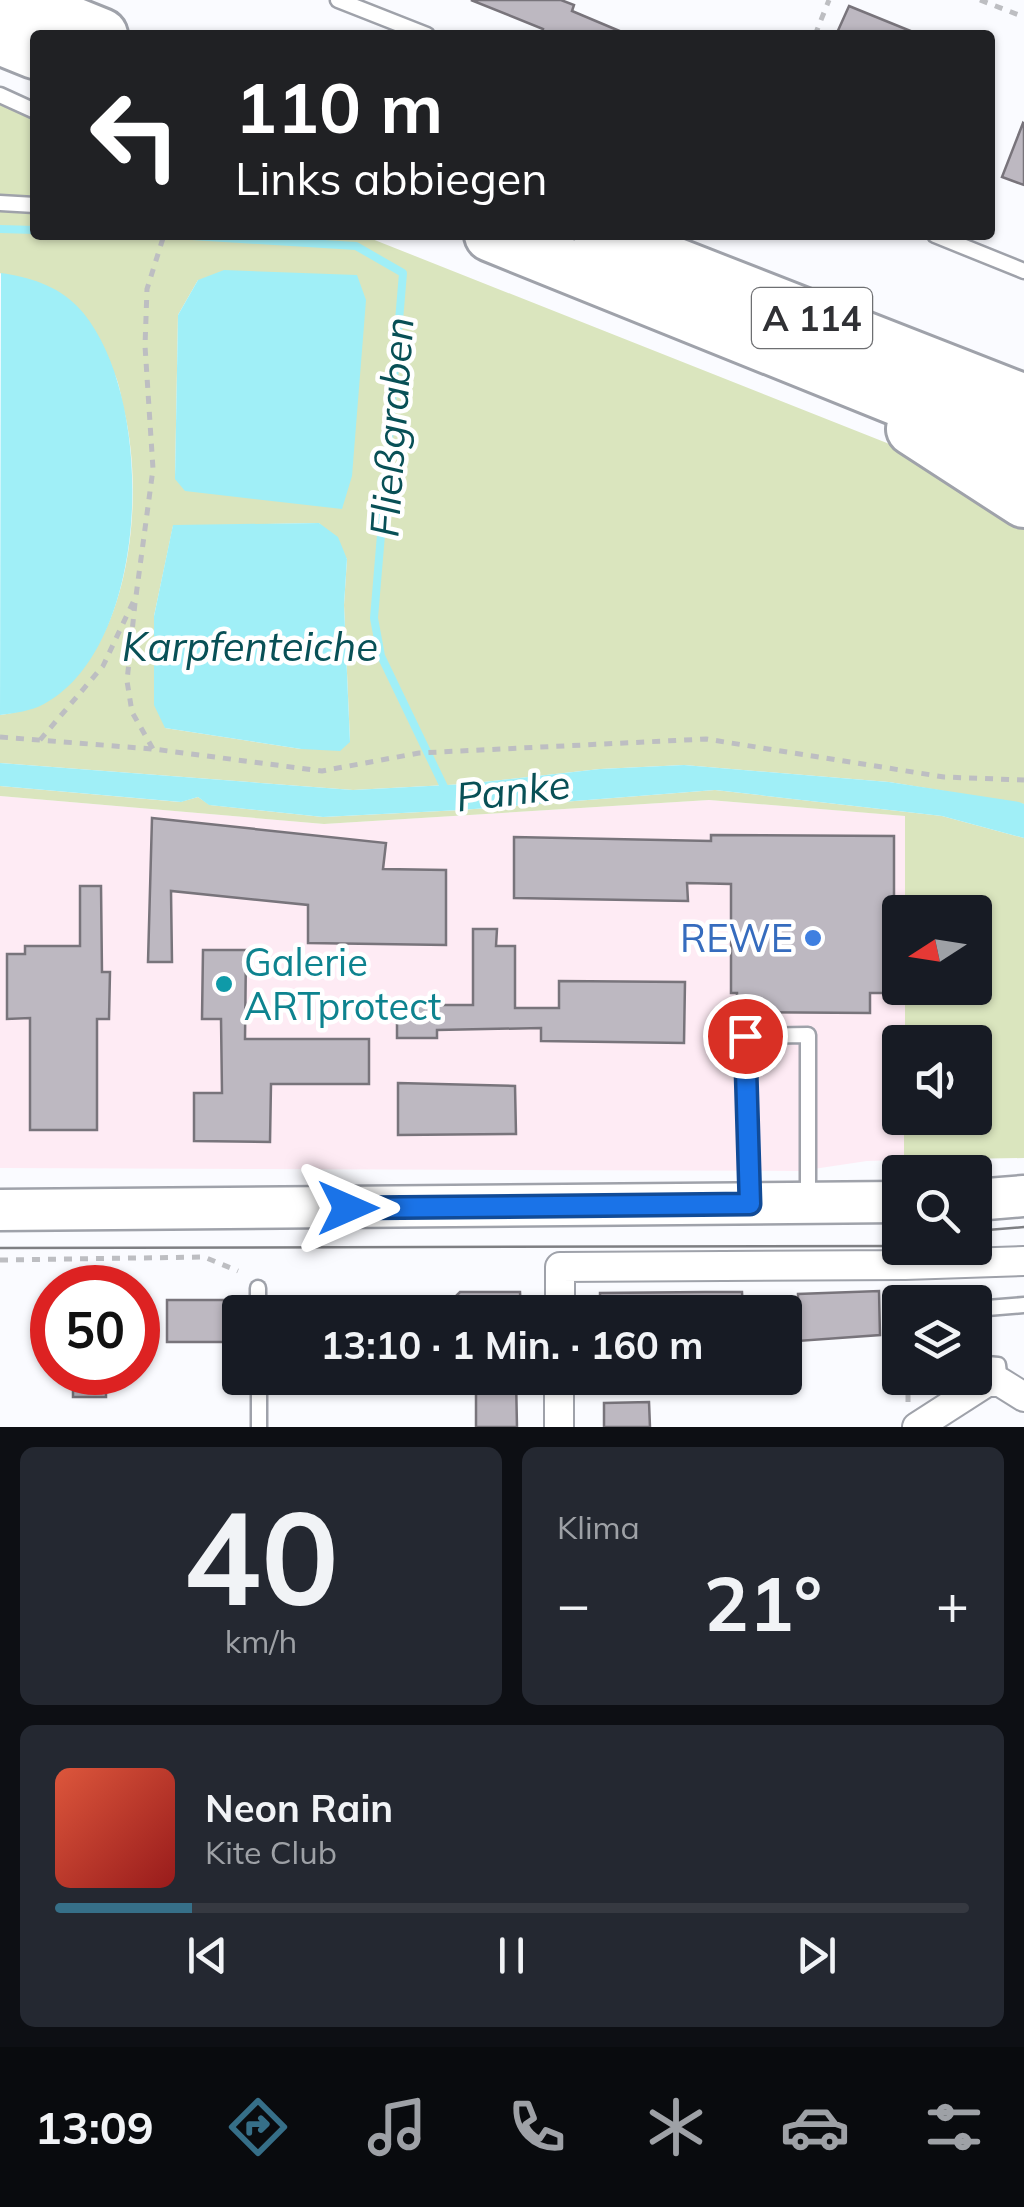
<!DOCTYPE html>
<html lang="de">
<meta charset="utf-8">
<style>
:root{--surface:#171b24;--page:#242831;--text:#f1f3f6;--muted:#9ea1a6;--line:#363941;--accent:#366f88}
body{margin:0;font-family:Mulish,sans-serif;background:var(--page);color:var(--text);height:100vh;display:flex;flex-direction:column;font-size:38px;white-space:nowrap}
*{box-sizing:border-box;margin:0}
p{font-size:32px;color:var(--muted)}
.icon{flex:none;width:55px;height:55px;fill:none;stroke:currentColor;stroke-width:2;stroke-linecap:round;stroke-linejoin:round}
.map{position:relative;height:1427px;overflow:hidden}
.panel{display:flex;flex-direction:column;gap:20px;padding:20px;background:#0d0f14;flex:1}
.panel>*{flex:none}
.hud{position:absolute;left:30px;top:30px;width:965px;height:210px;border-radius:10px;box-shadow:0 2px 8px #0004;background:#202124;color:#fff;overflow:hidden}
.needle{width:65px;rotate:258deg}
.tools{position:absolute;left:882px;top:895px;display:grid;gap:20px}
.tools a{display:grid;place-items:center;width:110px;height:110px;border-radius:10px;background:var(--surface);box-shadow:0 2px 8px #0004;font-size:50px}
.speed{position:absolute;left:30px;top:1265px;display:flex;gap:20px;font-size:50px;font-weight:700;text-align:center}
.speed>*{display:grid;place-content:center;width:130px;height:130px;border-radius:50%;background:var(--surface);box-shadow:0 2px 8px #0004;line-height:1}
.speed .limit{border:15px solid #d22;background:#fff;color:#111}
.pin{position:absolute;display:grid;place-items:center;width:85px;height:85px;color:#fff;margin:-42px;border:5px solid #fff;border-radius:50%;box-shadow:0 2px 10px #0007}
.me{position:absolute;width:110px;margin:-55px;rotate:90deg;stroke-linejoin:round;filter:drop-shadow(0 0 8px #0008)}
.turn{display:flex;align-items:center;gap:35px;height:210px;padding:0 40px;font-size:45px}
.turn .icon{width:130px;height:130px;stroke-width:2.5}
.turn b{display:block;font-size:70px;line-height:85px}
.big{font-size:75px;font-weight:700;line-height:1.1}
.panel .card{flex:1;display:flex;flex-direction:column;justify-content:center;gap:15px;min-width:0;padding:0 35px;border-radius:15px;background:var(--page)}
.panel .dial{align-items:center;gap:0}
.dial b{font-size:130px;line-height:1}
.song{display:flex;align-items:center;gap:30px}
.cover{width:120px;height:120px;border-radius:15px;background:linear-gradient(135deg,hsl(10 70% 55%),hsl(0 70% 35%))}
.played{height:10px;border-radius:5px;background:linear-gradient(90deg,var(--accent) 15%,var(--line) 15%)}
.keys{display:flex;justify-content:space-around;direction:ltr}
.heat{display:flex;justify-content:space-between;align-items:center;font-size:55px;direction:ltr}
.panel .tiles{flex:1;display:grid;gap:20px;grid-template-columns:1fr 1fr}
.card:last-child{grid-column:span 2}
.trip{position:absolute;left:222px;top:1295px;width:580px;height:100px;border-radius:10px;background:var(--surface);box-shadow:0 2px 8px #0004;font-weight:700;line-height:100px;text-align:center}
.tabs{display:flex;height:160px;justify-content:space-around;align-items:center;background:#090b0e;color:var(--muted)}
.tabs .icon{width:70px;height:70px}
.tabs .current{color:var(--accent)}
.tabs b{font-size:45px;color:var(--text)}
.map>svg:first-child{display:block}
</style>
<div class="map">
<svg width="1024" height="1427" viewBox="0 0 1024 1427">
<rect width="100%" height="100%" fill="#fafbff"/>
<!-- commercial -->
<path fill="#feebf4" d="M 0,796 L 324,824 L 709,800 L 906,816 L 905,912 L 900,912 L 900,988 L 905,988 L 905,1042 L 900,1042 L 900,1118 L 904,1118 L 904,1160 L 867,1161 L 800,1171 L 0,1168 Z"/>
<!-- green -->
<g fill="#dae5be" fill-rule="evenodd">
<path d="M 0,88 L 35,103 L 35,235 L 362,235 L 950,468 L 1024,516 L 1024,804 L 889,782 L 684,765 L 600,769 L 466,784 L 353,790 L 0,763 L 0,715 C 128,700 148,508 124,410 C 121,399 120,384 114,373 C 107,361 15,282 0,273 ZM 198,280 L 175,479 L 178,315 ZM 319,523 L 347,559 L 344,605 L 350,741 L 301,749 L 165,728 L 154,616 L 173,526 Z"/>
<path d="M 0,786 L 180,802 L 198,797 L 210,805 L 323,817 L 461,810 L 715,790 L 942,816 L 1024,838 L 1024,1158 L 904,1160 L 904,1118 L 975,1118 L 975,1042 L 905,1042 L 905,988 L 975,988 L 975,912 L 905,912 L 905,816 L 709,800 L 324,824 L 0,796 Z"/>
</g>
<!-- water -->
<g fill="#a0eff7">
<path d="M 224,270 L 357,275 L 366,300 L 352,476 L 342,509 L 185,491 L 175,479 L 178,315 L 198,280 Z"/>
<path d="M 1,273 C 29,277 56,285 77,306 C 157,388 154,645 44,704 C 31,711 15,713 0,715 Z"/>
<path d="M 319,523 L 338,537 L 347,559 L 344,605 L 350,742 L 340,751 L 301,749 L 165,728 L 154,705 L 154,616 L 173,525 Z"/>
<path d="M 0,763 L 353,790 L 466,784 L 600,769 L 684,765 L 889,782 L 1019,802 L 1024,804 L 1024,838 L 942,816 L 715,790 L 461,810 L 323,817 L 209,805 L 198,797 L 181,802 L 0,786 Z"/>
</g>
<g fill="none" stroke-linecap="round" stroke-linejoin="round">
<!-- stream -->
<g stroke="#a0eff7" stroke-width="8">
<path d="M 0,229 L 35,230"/>
<path d="M 176,235 L 356,246 L 403,273 L 374,618 L 381,656 L 446,791"/>
</g>
</g>
<!-- building -->
<g fill="#bdb8c1" stroke="#78747b" stroke-width="2.5">
<path d="M 471,0 L 561,0 L 574,5 L 572,11 L 629,35 L 541,35 L 543,29 Z"/>
<path d="M 849,6 L 918,34 L 917,35 L 836,35 Z"/>
<path d="M 1023,123 L 1024,124 L 1024,185 L 1002,177 Z"/>
<path d="M 152,818 L 386,843 L 383,869 L 446,870 L 446,945 L 308,943 L 308,905 L 171,891 L 172,962 L 148,962 Z"/>
<path d="M 711,835 L 894,836 L 894,993 L 870,993 L 870,1013 L 737,1012 L 737,993 L 731,993 L 731,884 L 687,883 L 688,901 L 514,898 L 514,837 L 711,841 Z"/>
<path d="M 80,886 L 101,886 L 102,972 L 110,972 L 109,1019 L 97,1019 L 97,1130 L 30,1130 L 30,1018 L 7,1019 L 7,954 L 25,954 L 25,946 L 80,946 Z"/>
<path d="M 473,929 L 497,929 L 496,946 L 515,946 L 515,1008 L 559,1008 L 559,981 L 685,982 L 684,1043 L 541,1041 L 541,1028 L 437,1030 L 437,1038 L 397,1038 L 397,1005 L 473,1005 Z"/>
<path d="M 203,950 L 246,950 L 245,1039 L 369,1039 L 369,1084 L 271,1084 L 270,1142 L 194,1141 L 194,1093 L 222,1093 L 221,1019 L 202,1019 Z"/>
<path d="M 398,1083 L 515,1086 L 516,1134 L 398,1135 Z"/>
<path d="M 879,1291 L 880,1335 L 798,1341 L 798,1294 Z"/>
<path d="M 460,1292 L 520,1292 L 521,1312 L 440,1312 Z"/>
<path d="M 705,1292 L 742,1292 L 743,1312 L 600,1312 L 600,1293 Z"/>
<path d="M 167,1300 L 240,1300 L 240,1336 L 234,1337 L 233,1342 L 167,1342 Z"/>
<rect x="73" y="1372" width="33" height="25"/>
<path d="M 476,1378 L 516,1378 L 517,1427 L 476,1427 Z"/>
<path d="M 649,1402 L 650,1427 L 604,1427 L 604,1403 Z"/>
</g>
<g fill="none" stroke-linecap="round" stroke-linejoin="round">
<defs>
<g id="service">
<path d="M 338,0 L 427,35"/>
<path d="M 0,95 L 35,111"/>
<path d="M 0,203 L 35,205"/>
<path d="M 935,235 L 1024,271"/>
<path d="M 749,1198 L 745,1036 L 808,1035 L 808,1197"/>
<path d="M 258,1288 L 258,1312"/>
<path d="M 975,1309 L 1024,1305"/>
<path d="M 975,1363 L 998,1365 L 1000,1382"/>
<path d="M 259,1378 L 259,1427"/>
</g>
<g id="minor">
<path d="M 560,1312 L 560,1267 L 905,1265 L 1024,1261"/>
<path d="M 559,1427 L 559,1378"/>
<path d="M 917,1427 L 987,1382 L 1000,1382 L 1024,1397"/>
</g>
<g id="secondary">
<path d="M 975,1200 L 1024,1196"/>
<path d="M 0,1210 L 900,1202"/>
</g>
<g id="motorway">
<path d="M 14,0 L 101,35"/>
<path d="M 0,38 L 35,52"/>
<path d="M 491,235 L 1024,450"/>
<path d="M 600,235 L 1024,401"/>
<path d="M 913,429 L 1024,501"/>
</g>
</defs>
<!-- service casing -->
<use href="#service" stroke="#9fa2aa" stroke-width="19"/>
<!-- minor casing -->
<use href="#minor" stroke="#9fa2aa" stroke-width="32"/>
<!-- secondary casing -->
<use href="#secondary" stroke="#9fa2aa" stroke-width="45"/>
<!-- motorway casing -->
<use href="#motorway" stroke="#9fa2aa" stroke-width="58"/>
<!-- path -->
<g stroke="#bdbec2" stroke-width="5" stroke-dasharray="8 8" stroke-linecap="butt">
<path d="M 980,0 L 1024,17"/>
<path d="M 815,35 L 829,0"/>
<path d="M 135,603 L 127,681 L 132,712 L 153,749"/>
<path d="M 0,737 L 153,749 L 322,771 L 419,753 L 706,739 L 944,777 L 1024,780"/>
<path d="M 40,740 L 103,666 L 136,596 L 153,469 L 145,346 L 147,289 L 164,235"/>
<path d="M 0,1260 L 204,1257 L 238,1271"/>
<path d="M 906,1288 L 906,1302"/>
<path d="M 908,1378 L 908,1404"/>
</g>
<!-- service -->
<use href="#service" stroke="#fff" stroke-width="14"/>
<!-- minor -->
<use href="#minor" stroke="#fff" stroke-width="28"/>
<!-- secondary -->
<use href="#secondary" stroke="#fff" stroke-width="40"/>
<!-- motorway -->
<use href="#motorway" stroke="#fff" stroke-width="52"/>
<!-- tram -->
<g stroke="#7e7f83" stroke-width="2.5">
<path d="M 975,1231 L 1024,1227"/>
<path d="M 0,1248 L 900,1246"/>
</g>
</g>
<g fill="none" stroke-linecap="round" stroke-linejoin="round">
<defs>
<path id="route" d="M 348,1208 L 750,1204 L 745,1036"/>
</defs>
<!-- route casing -->
<use href="#route" stroke="#114b97" stroke-width="25"/>
<!-- route -->
<use href="#route" stroke="#1a73e8" stroke-width="18"/>
</g>
<!-- markers -->
<circle fill="#3f7fe0" stroke="#fff" stroke-width="4" cx="813" cy="938" r="10"/>
<circle fill="#0f9aa8" stroke="#fff" stroke-width="4" cx="224" cy="984" r="10"/>
<g text-anchor="middle" dominant-baseline="central" stroke-width="9" stroke-linejoin="round" paint-order="stroke">
<!-- shield labels -->
<rect fill="#fff" stroke="#6e6f72" stroke-width="2.5" x="752" y="288" width="120" height="60" rx="8"/>
<g font-size="35" font-weight="bold" fill="#303135">
<text x="812" y="318">A 114</text>
</g>
<!-- shop labels -->
<g font-size="38" fill="#366cbe" stroke="#fff" text-anchor="end">
<text x="793" y="938">REWE</text>
</g>
<!-- culture labels -->
<g font-size="38" fill="#0d838f" stroke="#fff" text-anchor="start">
<text x="244" y="962">Galerie<tspan x="244" dy="44">ARTprotect</tspan></text>
</g>
<!-- water labels -->
<g font-size="40" font-style="italic" fill="#085056" stroke="#fff">
<text transform="translate(391 427) rotate(-86)">Fließgraben</text>
<text x="250" y="646">Karpfenteiche</text>
<text transform="translate(513 790) rotate(-7)">Panke</text>
</g>
</g>
</svg>
<div class="tools">
<a><svg class="needle" viewBox="-14 -14 28 28"><path d="M0-13l5 13h-10z" fill="#e53935"/><path d="M0 13l5-13h-10z" fill="#9ea1a6"/></svg></a>
<a><svg class="icon" aria-label="sound" viewBox="0 0 24 24"><path d="M4 9h4l5-4v14l-5-4H4zM17 9q2 3 0 6"/></svg></a>
<a><svg class="icon" aria-label="search" viewBox="0 0 24 24"><circle cx="10" cy="10" r="6"/><path d="M15 15l6 6"/></svg></a>
<a><svg class="icon" aria-label="layers" viewBox="0 0 24 24"><path d="M12 4l9 5-9 5-9-5zM3 14l9 5 9-5"/></svg></a>
</div>
<div class="speed"><div class="limit">50</div></div>
<div class="pin" style="left:745px;top:1036px;background:#d93025"><svg class="icon" aria-label="arrive" viewBox="0 0 24 24"><path d="M6 21V4h12l-3 4 3 4H6"/></svg></div>
<svg class="me" style="left:348px;top:1208px" viewBox="-20 -20 40 40"><path d="M0-17L14 15 0 8-14 15z" fill="#1a73e8" stroke="#fff" stroke-width="4"/></svg>
<div class="trip">13:10 · 1 Min. · 160 m</div>
<div class="hud">
<div class="turn"><svg class="icon" aria-label="left" viewBox="0 0 24 24"><path d="M17 20v-9H6M10 6l-5 5 5 5"/></svg><div><b>110 m</b>Links abbiegen</div></div>
</div>
</div>
<section class="panel">
<div class="tiles">
<div class="card dial"><b>40</b><p>km/h</p></div>
<div class="card"><p>Klima</p>
<div class="heat"><a>−</a><b class="big">21°</b><a>+</a></div>
</div>
<div class="card">
<div class="song"><i class="cover"></i><div><b>Neon Rain</b><p>Kite Club</p></div></div>
<div class="played"></div>
<div class="keys"><svg class="icon" aria-label="previous" viewBox="0 0 24 24"><path d="M18 5L8 12l10 7zM5 5v14"/></svg><svg class="icon" aria-label="pause" viewBox="0 0 24 24"><path d="M8 5v14M16 5v14"/></svg><svg class="icon" aria-label="next" viewBox="0 0 24 24"><path d="M6 5l10 7-10 7zM19 5v14"/></svg></div>
</div>
</div>
</section>
<nav class="tabs">
<b>13:09</b>
<svg class="icon current" aria-label="directions" viewBox="0 0 24 24"><path d="M12 3l9 9-9 9-9-9zM9 14v-3h6M13 9l2 2-2 2"/></svg>
<svg class="icon" aria-label="music" viewBox="0 0 24 24"><path d="M9 18V5l10-2v13"/><circle cx="6" cy="18" r="3"/><circle cx="16" cy="16" r="3"/></svg>
<svg class="icon" aria-label="phone" viewBox="0 0 24 24"><path d="M5 4h4l2 5-3 2q2 4 5 5l2-3 5 2v4C11 20 4 13 5 4z"/></svg>
<svg class="icon" aria-label="climate" viewBox="0 0 24 24"><path d="M12 3v18M4 7l16 10M4 17L20 7"/></svg>
<svg class="icon" aria-label="car" viewBox="0 0 24 24"><path d="M5 17H2v-5l4-1 3-4h7l3 4 3 1v5h-3M9 17h6M6 11h13"/><circle cx="7" cy="17" r="2"/><circle cx="17" cy="17" r="2"/></svg>
<svg class="icon" aria-label="filters" viewBox="0 0 24 24"><path d="M4 7h16M4 17h16"/><circle cx="9" cy="7" r="2"/><circle cx="15" cy="17" r="2"/></svg>
</nav>
